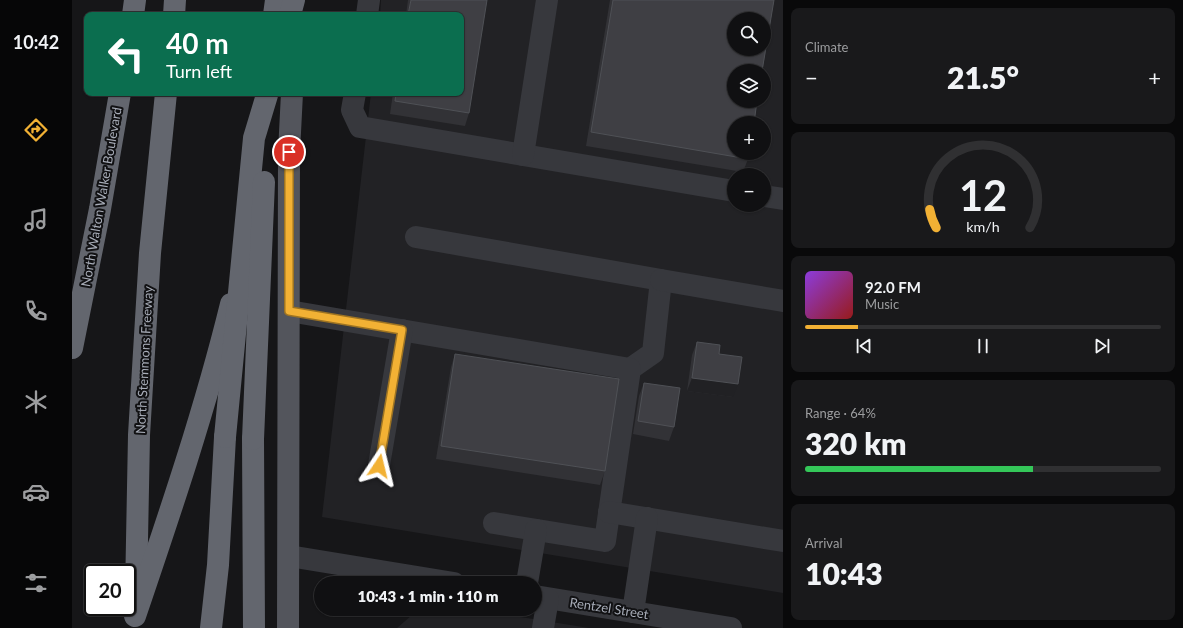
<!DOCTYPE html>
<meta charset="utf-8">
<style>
:root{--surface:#101012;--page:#19191b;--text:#f1f3f6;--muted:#9c9d9f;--line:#303032;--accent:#f2b134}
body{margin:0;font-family:Lato,sans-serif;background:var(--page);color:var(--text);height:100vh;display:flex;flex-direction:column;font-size:15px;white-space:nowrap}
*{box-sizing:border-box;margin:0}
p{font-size:13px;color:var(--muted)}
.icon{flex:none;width:22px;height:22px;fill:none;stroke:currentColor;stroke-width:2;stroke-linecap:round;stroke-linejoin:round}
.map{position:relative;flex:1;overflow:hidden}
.panel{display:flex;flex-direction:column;gap:8px;padding:8px;background:#09090a;width:400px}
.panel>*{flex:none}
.guide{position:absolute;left:12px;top:12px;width:380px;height:84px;border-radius:8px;box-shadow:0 1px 3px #0004,0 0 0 1px var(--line);background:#0b6e4f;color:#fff;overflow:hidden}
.fabs{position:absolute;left:655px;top:12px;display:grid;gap:8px}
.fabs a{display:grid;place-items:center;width:44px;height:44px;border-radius:50%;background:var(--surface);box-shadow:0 1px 3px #0004,0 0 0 1px var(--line);font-size:20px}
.speed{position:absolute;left:12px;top:564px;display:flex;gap:8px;font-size:20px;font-weight:700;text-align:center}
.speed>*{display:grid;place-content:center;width:52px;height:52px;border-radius:50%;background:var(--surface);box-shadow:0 1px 3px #0004,0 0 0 1px var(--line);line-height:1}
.speed .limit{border:2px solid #111;border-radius:6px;background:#fff;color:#111}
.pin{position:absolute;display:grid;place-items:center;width:34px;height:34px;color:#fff;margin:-17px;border:2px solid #fff;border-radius:50%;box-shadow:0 1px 4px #0007}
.me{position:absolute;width:44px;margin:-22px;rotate:10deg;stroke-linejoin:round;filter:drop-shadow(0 0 3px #0008)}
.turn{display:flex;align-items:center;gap:14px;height:84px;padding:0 16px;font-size:18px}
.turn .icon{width:52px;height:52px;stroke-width:2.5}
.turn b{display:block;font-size:28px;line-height:34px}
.big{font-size:30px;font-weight:800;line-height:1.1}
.panel .widget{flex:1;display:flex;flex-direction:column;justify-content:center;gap:6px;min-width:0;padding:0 14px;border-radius:8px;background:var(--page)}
.panel .dial{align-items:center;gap:0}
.dial svg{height:104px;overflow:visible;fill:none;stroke:var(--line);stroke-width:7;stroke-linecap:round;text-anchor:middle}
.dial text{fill:var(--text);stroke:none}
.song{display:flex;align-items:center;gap:12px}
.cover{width:48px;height:48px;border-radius:6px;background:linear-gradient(135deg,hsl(270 70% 55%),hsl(0 70% 35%))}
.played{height:4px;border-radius:2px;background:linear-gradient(90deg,var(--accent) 15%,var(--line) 15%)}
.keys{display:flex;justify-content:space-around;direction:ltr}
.heat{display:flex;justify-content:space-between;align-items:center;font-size:22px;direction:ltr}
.charge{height:6px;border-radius:3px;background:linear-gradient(90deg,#34c759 64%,var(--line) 0)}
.trip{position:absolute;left:242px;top:576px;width:228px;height:40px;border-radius:20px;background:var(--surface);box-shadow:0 1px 3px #0004,0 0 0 1px var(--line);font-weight:800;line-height:40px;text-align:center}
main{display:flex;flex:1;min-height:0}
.menu{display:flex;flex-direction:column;width:72px;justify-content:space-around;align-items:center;background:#060607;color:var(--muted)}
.menu .icon{width:28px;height:28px}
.menu .on{color:var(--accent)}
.menu b{font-size:18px;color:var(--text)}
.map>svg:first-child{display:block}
</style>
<main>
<nav class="menu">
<b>10:42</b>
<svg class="icon on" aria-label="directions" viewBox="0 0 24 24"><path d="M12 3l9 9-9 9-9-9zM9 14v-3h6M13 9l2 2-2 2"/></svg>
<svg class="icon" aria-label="music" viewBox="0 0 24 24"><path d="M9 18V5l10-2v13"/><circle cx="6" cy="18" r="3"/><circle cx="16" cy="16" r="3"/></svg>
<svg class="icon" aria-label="phone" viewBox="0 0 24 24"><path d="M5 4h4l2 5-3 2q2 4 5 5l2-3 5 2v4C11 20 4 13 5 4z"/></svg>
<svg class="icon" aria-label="climate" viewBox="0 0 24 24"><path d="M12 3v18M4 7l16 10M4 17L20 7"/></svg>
<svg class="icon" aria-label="car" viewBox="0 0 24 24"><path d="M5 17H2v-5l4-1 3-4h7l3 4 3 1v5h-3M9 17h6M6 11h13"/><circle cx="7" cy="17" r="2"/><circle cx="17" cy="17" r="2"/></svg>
<svg class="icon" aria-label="filters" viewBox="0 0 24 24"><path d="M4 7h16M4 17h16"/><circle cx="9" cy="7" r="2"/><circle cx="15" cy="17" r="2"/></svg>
</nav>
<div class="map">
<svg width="711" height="628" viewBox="0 0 711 628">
<rect width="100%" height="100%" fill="#161618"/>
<!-- built -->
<g fill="#222225" fill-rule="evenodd">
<path d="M 309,0 L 711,0 L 711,593 L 250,517 L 299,93 L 389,93 L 389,15 L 308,15 ZM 662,19 L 692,19 L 692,49 L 662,49 ZM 662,71 L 692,71 L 692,101 L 662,101 ZM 662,123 L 692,123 L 692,153 L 662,153 ZM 662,175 L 692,175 L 692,205 L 662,205 Z"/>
<path d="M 347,609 L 399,609 L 517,628 L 325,628 Z"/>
</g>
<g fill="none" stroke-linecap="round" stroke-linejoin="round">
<!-- minor -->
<g stroke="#37383d" stroke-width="22">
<path d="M 295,15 L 297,0"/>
<path d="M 283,93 L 280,110 L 288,127 L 662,191"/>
<path d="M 451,155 L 475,0"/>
<path d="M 692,196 L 711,199"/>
<path d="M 344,237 L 589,280 L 581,353 L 558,369"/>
<path d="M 589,280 L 711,301"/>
<path d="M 217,311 L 558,369 L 533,541 L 422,523"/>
<path d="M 307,465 L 330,330"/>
<path d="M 537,512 L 711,541"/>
<path d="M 217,556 L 382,583"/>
<path d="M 455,583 L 464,530"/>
<path d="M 463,596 L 659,628"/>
<path d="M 561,612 L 575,518"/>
<path d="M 471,628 L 476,599"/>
</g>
<!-- major -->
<path stroke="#53555c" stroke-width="22" d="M 216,628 L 217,152 L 220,93"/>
<!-- highway -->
<g stroke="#63666e" stroke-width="22">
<path d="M 61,15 L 63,0"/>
<path d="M 102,15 L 103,0"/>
<path d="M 202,15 L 204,0"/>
<path d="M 218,15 L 222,0"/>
<path d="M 0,348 L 28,209 L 48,93"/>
<path d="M 181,439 L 182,628"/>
<path d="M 64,593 L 67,435 L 78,253 L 94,93"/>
<path d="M 63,616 C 98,513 133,410 159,304"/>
<path d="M 139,628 L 146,565 L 153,437"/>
</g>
<!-- highway-bridge -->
<g stroke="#63666e" stroke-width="22">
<path d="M 153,437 L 182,138 L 195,95"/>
<path d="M 181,439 L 192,182"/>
</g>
</g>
<!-- wall -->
<g fill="#323236">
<path d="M 336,0 L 415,0 L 397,113 L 393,126 L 318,114 L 321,93 L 389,93 L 389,15 L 334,15 Z"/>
<path d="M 538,0 L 702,0 L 676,159 L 671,172 L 514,146 Z"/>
<path d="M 625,342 L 661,397 L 615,391 L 620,355 Z"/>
<path d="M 383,354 L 533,471 L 528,485 L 364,459 L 379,367 Z"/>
<path d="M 572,383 L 602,427 L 597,441 L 561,434 L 567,396 Z"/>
</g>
<!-- shaded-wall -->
<path fill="#212124" d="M 620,378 L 666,384 L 661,397 L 615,391 Z"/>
<!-- building -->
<g fill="#3f3f44" stroke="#4f5156" fill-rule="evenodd">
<path d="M 339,0 L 415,0 L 397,113 L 323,101 L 324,93 L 389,93 L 389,15 L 336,15 Z"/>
<path d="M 541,0 L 702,0 L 690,71 L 662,71 L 662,101 L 685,101 L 682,123 L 662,123 L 662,153 L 677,153 L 676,159 L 519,132 ZM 662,19 L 692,19 L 692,49 L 662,49 Z"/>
<path d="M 625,342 L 648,345 L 647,354 L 670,357 L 666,384 L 620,378 Z"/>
<path d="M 383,354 L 547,379 L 533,471 L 369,446 Z"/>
<path d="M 572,383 L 608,388 L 602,427 L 566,421 Z"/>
</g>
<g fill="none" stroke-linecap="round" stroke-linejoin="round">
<defs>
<path id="route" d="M 217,152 L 217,311 L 330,330 L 307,466"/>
</defs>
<!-- route casing -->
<use href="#route" stroke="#9d7322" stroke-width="10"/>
<!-- route -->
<use href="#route" stroke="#f2b134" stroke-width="7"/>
</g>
<g text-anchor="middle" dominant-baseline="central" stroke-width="4" stroke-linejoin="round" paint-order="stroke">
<!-- street labels -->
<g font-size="13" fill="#a8adb8" stroke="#111113">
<text transform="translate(29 197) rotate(-80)">North Walton Walker Boulevard</text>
<text transform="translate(72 360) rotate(-87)">North Stemmons Freeway</text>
<text transform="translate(537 608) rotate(9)">Rentzel Street</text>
</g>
</g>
</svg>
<div class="fabs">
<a><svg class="icon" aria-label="search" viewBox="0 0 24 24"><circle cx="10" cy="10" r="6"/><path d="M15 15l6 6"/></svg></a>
<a><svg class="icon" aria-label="layers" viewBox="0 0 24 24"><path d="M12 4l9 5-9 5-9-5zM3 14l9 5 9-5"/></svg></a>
<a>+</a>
<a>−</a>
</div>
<div class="speed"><div class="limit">20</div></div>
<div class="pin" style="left:217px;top:152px;background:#d93025"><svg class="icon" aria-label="arrive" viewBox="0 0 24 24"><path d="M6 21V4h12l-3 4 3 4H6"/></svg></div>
<svg class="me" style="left:307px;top:466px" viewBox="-20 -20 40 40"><path d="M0-17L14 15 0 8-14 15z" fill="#f2b134" stroke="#fff" stroke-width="4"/></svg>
<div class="trip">10:43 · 1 min · 110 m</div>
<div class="guide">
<div class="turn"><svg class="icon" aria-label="left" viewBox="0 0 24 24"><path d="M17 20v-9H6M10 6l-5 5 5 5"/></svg><div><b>40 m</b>Turn left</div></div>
</div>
</div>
<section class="panel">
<div class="widget"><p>Climate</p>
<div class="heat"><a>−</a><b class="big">21.5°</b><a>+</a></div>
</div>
<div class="widget dial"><svg viewBox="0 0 100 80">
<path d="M14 69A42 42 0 1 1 86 69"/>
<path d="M14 69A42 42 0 0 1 9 55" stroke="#f2b134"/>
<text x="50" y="56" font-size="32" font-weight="700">12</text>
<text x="50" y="72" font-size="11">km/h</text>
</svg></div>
<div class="widget">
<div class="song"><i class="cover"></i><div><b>92.0 FM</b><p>Music</p></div></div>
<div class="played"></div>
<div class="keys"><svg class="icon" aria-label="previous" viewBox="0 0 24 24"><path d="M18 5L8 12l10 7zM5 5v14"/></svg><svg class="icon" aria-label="pause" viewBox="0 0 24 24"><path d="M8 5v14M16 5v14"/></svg><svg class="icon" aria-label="next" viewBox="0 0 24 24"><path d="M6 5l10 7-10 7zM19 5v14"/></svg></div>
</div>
<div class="widget"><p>Range · 64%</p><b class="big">320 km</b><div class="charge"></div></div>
<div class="widget"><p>Arrival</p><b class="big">10:43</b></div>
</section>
</main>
